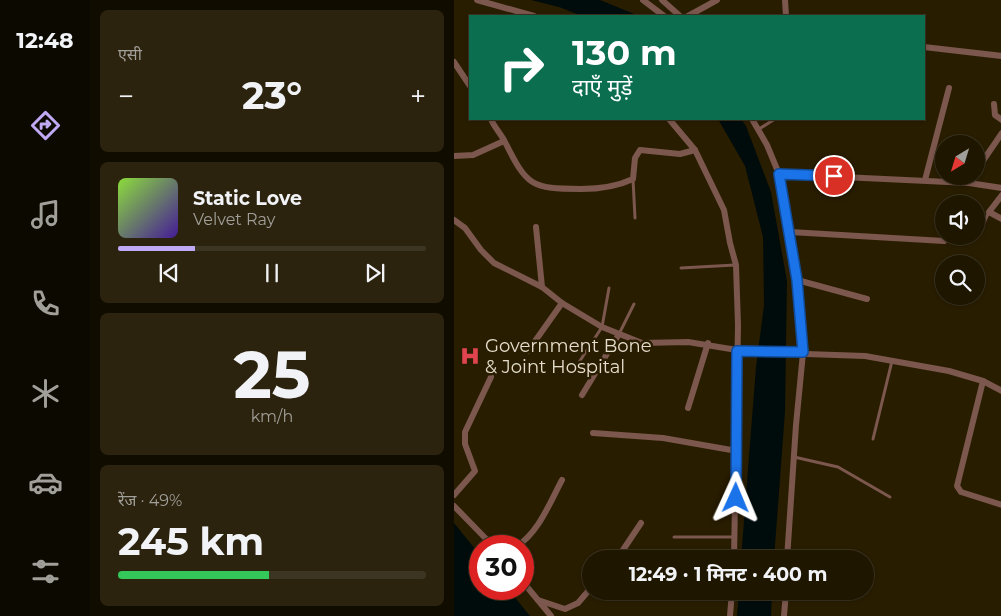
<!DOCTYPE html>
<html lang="hi">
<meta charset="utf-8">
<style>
:root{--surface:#1f1600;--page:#2c230f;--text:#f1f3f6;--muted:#a19f99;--line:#3c3522;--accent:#bfa9f4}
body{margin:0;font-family:Montserrat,"Noto Sans Devanagari",sans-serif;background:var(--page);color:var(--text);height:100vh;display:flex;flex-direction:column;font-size:19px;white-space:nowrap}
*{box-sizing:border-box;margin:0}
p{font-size:16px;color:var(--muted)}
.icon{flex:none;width:28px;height:28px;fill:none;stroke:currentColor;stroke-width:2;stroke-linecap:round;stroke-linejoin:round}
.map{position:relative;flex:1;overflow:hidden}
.details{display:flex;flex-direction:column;gap:10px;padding:10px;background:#110c00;width:364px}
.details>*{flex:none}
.hud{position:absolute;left:15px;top:15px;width:456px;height:105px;border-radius:0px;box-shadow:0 1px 4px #0004,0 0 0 1px var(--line);background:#0b6e4f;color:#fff;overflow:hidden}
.needle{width:32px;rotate:218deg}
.controls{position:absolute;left:481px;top:135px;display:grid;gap:10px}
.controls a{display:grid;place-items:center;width:50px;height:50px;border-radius:50%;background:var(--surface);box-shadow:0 1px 4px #0004,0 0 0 1px var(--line);font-size:25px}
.speed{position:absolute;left:15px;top:535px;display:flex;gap:10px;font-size:25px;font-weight:700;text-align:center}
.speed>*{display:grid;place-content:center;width:65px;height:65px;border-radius:50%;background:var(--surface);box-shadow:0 1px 4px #0004,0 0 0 1px var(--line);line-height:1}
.speed .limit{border:8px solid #d22;background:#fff;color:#111}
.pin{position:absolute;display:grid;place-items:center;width:42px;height:42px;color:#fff;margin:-21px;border:2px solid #fff;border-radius:50%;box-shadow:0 1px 5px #0007}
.me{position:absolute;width:55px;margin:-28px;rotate:1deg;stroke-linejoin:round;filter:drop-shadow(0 0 4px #0008)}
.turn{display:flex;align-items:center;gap:18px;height:105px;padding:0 20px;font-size:22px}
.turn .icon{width:65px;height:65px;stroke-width:2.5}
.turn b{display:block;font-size:35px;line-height:42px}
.big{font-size:38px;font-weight:700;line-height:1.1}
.details .tile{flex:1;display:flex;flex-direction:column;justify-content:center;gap:8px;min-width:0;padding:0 18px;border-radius:8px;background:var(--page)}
.details .dial{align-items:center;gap:0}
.dial b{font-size:65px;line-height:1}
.song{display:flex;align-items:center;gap:15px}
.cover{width:60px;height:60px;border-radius:8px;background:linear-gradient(135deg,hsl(90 70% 55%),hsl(260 70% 35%))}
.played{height:5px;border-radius:2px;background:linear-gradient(90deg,var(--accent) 25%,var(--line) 25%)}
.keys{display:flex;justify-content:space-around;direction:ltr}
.heat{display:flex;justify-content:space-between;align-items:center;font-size:28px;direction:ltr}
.charge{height:8px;border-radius:4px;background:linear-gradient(90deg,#34c759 49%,var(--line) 0)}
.trip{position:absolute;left:128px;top:550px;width:292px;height:50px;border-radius:25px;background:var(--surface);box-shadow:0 1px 4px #0004,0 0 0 1px var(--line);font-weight:700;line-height:50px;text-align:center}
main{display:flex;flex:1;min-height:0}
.tabs{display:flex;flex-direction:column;width:90px;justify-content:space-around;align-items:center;background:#0c0900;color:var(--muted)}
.tabs .icon{width:35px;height:35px}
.tabs .current{color:var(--accent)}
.tabs b{font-size:22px;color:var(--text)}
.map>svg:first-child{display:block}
</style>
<main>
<nav class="tabs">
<b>12:48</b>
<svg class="icon current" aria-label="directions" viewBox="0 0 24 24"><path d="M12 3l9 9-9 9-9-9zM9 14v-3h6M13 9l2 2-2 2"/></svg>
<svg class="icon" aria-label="music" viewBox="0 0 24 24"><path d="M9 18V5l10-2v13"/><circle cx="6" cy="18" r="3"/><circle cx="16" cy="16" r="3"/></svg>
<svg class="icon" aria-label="phone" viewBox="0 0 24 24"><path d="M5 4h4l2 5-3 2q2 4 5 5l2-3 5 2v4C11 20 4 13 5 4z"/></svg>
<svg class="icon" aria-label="climate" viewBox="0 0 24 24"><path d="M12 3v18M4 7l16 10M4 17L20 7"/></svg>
<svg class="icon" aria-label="car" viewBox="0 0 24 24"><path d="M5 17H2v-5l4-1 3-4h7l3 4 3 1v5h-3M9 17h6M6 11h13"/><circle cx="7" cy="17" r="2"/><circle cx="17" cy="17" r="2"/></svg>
<svg class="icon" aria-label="filters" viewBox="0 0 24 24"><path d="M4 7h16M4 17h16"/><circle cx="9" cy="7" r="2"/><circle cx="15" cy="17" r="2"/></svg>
</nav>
<section class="details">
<div class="tile"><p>एसी</p>
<div class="heat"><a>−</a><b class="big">23°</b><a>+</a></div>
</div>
<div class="tile">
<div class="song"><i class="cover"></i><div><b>Static Love</b><p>Velvet Ray</p></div></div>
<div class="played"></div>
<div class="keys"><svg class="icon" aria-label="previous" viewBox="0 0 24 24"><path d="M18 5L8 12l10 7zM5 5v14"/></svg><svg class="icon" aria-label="pause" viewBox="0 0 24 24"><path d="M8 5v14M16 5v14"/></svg><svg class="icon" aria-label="next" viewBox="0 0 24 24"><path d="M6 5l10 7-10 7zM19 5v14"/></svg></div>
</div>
<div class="tile dial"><b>25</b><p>km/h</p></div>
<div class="tile"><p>रेंज · 49%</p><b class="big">245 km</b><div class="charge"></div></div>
</section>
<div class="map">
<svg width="548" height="616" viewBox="0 0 548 616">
<rect width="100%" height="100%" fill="#291d00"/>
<!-- water -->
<g fill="#000c0c">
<path d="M 77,0 L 146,0 L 185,16 L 128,16 L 105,7 Z"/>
<path d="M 264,119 L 287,119 L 292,126 L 317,192 L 333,281 L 331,412 L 320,559 L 287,559 L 302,367 L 310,305 L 309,237 L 291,166 Z"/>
<path d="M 0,523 L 26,555 L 26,589 L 54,589 L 76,616 L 0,616 Z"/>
<path d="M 285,591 L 318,591 L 317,616 L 283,616 Z"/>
</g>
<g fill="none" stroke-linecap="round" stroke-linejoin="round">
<!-- lane -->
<g stroke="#7b574e" stroke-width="3">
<path d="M 305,129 L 321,119"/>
<path d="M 179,179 L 181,218"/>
<path d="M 527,229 L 535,212"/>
<path d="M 227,268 L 281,265"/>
<path d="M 165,334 L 180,304"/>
<path d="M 118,373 L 148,327 L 155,288"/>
<path d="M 419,439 L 438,361"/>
<path d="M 340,457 L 384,467 L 436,497"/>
<path d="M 220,537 L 280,537"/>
</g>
<!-- street -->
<g stroke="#7b574e" stroke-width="6">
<path d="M 23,0 L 80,16"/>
<path d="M 189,0 L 210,16"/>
<path d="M 208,0 L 226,16"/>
<path d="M 331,0 L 332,16"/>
<path d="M 234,16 L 263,0"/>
<path d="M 470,47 L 548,56"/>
<path d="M 0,62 L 16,86"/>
<path d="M 540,104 L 541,115 L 548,120"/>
<path d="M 37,119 C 40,127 47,134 51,142 C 73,186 77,189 127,189 C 144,189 164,186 179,179 L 181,158 L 186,150 L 226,154 L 241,150"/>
<path d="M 215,119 L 241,150 L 270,210 L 276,243 L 282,265 L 284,325 L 280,559"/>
<path d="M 298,119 L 313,145 L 325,174 L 343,280 L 349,353 L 342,425 L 333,559"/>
<path d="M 0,156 L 19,155 L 50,141"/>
<path d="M 522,171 L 548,133"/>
<path d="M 325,174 L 515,183 L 548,188"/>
<path d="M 471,180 L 495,88"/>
<path d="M 548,195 L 535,212 L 548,219"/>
<path d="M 0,220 L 11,228 L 27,250 L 40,263 L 88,287 L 108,303 L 148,327 L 188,343 L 234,342 L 295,352 L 411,356 L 495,371 L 529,381 L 548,391"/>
<path d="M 82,227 L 88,287"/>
<path d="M 336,232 L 490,241"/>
<path d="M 343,280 L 413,299"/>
<path d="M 74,351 L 108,303"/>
<path d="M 529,381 L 503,486 L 507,492 L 548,505"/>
<path d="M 128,395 L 165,334"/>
<path d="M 234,408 L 254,343"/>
<path d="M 139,433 L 209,438 L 283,451"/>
<path d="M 0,495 L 21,471 L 11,444 L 11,432 L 37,377"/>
<path d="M 0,506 L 39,546"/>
<path d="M 63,546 C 85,532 96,502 108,480"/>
<path d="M 163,559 L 187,523"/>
<path d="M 69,582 L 97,616"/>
<path d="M 84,600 L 111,609 L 124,603 L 136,589"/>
<path d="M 276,616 L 278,591"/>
<path d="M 330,616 L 332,591"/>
</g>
</g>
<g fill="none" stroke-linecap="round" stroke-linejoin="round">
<defs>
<path id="route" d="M 282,498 L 283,351 L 349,352 L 343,280 L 325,174 L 380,176"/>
</defs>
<!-- route casing -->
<use href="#route" stroke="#114b97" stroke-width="12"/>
<!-- route -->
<use href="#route" stroke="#1a73e8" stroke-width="9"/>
</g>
<!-- icons -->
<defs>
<symbol id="hospital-bare" viewBox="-9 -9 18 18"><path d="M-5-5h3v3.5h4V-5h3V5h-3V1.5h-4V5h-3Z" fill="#e0444e" stroke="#291d00" stroke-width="2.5" paint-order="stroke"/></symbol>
</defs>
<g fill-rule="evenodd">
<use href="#hospital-bare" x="2" y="342" width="28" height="28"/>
</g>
<g text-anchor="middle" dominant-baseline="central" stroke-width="5" stroke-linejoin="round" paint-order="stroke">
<!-- poi labels -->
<g font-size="18" fill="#e5ddcc" stroke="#291d00" text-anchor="start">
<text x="31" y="346">Government Bone<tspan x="31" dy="21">&amp; Joint Hospital</tspan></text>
</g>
</g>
</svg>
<div class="controls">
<a><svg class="needle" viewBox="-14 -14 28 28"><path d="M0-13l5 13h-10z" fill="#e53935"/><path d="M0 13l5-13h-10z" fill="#a19f99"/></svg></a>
<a><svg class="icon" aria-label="sound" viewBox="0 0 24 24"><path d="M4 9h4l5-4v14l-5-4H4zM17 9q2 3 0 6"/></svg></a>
<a><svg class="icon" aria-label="search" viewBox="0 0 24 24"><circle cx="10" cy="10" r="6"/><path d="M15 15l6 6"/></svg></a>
</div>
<div class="speed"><div class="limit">30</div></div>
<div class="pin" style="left:380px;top:176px;background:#d93025"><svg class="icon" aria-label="arrive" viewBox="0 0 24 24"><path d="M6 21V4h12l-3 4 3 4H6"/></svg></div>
<svg class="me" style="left:282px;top:498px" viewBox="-20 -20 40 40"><path d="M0-17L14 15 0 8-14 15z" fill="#1a73e8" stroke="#fff" stroke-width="4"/></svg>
<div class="trip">12:49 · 1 मिनट · 400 m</div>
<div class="hud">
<div class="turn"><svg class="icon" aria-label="right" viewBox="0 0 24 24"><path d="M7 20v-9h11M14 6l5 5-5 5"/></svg><div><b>130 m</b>दाएँ मुड़ें</div></div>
</div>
</div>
</main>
